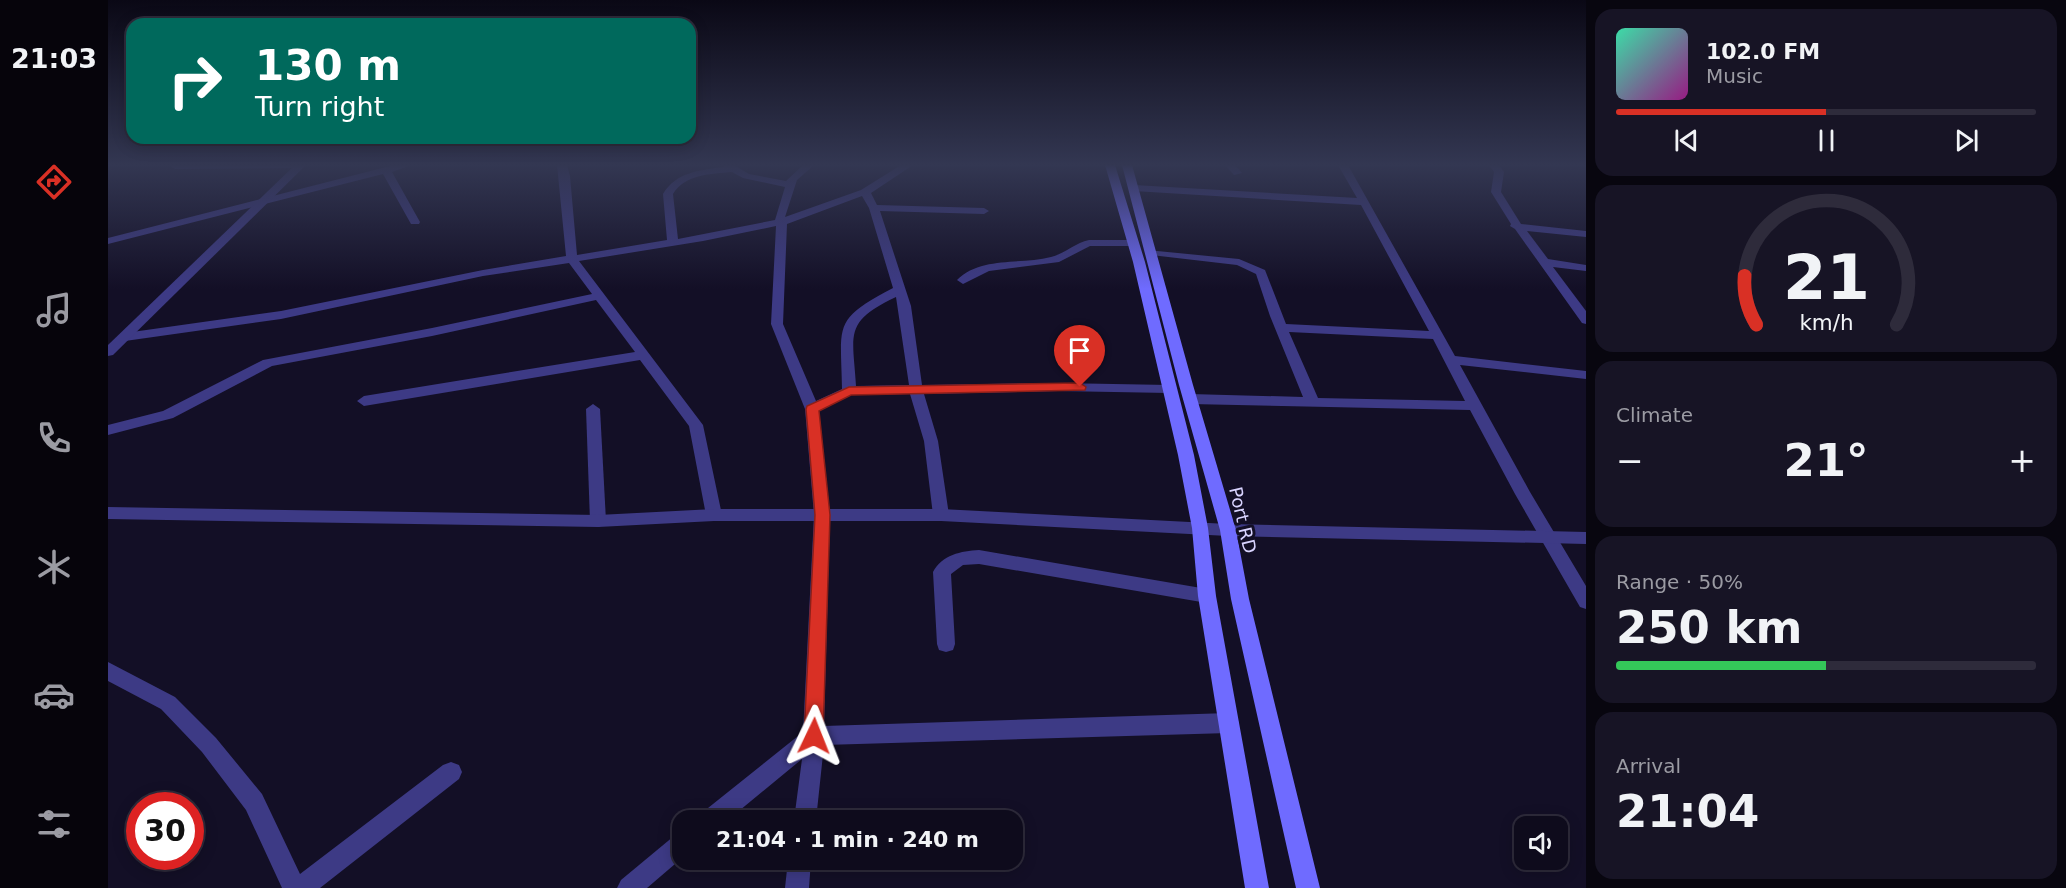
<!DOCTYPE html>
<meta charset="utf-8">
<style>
:root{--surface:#0e0b1c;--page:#171425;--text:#f1f3f6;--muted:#9b9ba3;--line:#2e2b3b;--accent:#d93025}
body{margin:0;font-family:"DejaVu Sans",sans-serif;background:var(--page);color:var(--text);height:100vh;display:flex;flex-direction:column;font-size:22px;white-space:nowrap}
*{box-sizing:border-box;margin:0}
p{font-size:20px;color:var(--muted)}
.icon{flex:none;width:33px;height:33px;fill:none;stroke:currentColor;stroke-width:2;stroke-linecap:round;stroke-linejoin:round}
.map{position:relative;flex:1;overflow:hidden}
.drawer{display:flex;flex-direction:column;gap:9px;padding:9px;background:#08060f;width:480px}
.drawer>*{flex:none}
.banner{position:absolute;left:18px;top:18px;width:570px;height:126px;border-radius:18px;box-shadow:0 3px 15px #0003,0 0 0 2px var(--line);background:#00695c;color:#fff;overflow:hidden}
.buttons{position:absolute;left:1406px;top:816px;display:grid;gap:12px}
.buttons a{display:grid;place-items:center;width:54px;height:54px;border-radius:12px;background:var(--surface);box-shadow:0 3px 15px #0003,0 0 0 2px var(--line);font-size:30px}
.speed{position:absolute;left:18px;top:792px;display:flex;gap:12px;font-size:30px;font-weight:700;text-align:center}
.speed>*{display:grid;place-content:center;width:78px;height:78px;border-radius:50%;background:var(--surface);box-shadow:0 3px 15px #0003,0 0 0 2px var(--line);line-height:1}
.speed .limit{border:9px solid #d22;background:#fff;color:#111}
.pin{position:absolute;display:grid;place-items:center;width:51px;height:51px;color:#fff;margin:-62px -26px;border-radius:50% 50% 50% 0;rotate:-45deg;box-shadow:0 0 6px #0007}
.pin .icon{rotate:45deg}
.me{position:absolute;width:66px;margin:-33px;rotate:2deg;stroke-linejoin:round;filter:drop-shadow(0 0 4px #0008)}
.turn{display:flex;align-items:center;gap:21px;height:126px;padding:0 30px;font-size:27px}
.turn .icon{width:78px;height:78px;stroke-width:2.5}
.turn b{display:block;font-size:42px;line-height:51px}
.big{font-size:45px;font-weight:600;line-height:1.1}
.drawer .widget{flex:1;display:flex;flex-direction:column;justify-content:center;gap:9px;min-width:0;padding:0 21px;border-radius:18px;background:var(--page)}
.drawer .dial{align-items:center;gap:0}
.dial svg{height:156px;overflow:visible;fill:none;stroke:var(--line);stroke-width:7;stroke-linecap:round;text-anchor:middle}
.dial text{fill:var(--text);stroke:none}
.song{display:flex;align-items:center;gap:18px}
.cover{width:72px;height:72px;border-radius:9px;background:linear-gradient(135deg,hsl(160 70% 55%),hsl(310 70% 35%))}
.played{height:6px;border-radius:3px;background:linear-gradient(90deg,var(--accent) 50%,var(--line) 50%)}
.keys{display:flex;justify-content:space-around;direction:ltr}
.heat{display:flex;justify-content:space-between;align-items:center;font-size:33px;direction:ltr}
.charge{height:9px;border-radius:4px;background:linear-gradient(90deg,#34c759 50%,var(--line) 0)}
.trip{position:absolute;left:564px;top:810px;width:351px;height:60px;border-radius:18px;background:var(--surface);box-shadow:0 3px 15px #0003,0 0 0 2px var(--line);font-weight:600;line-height:60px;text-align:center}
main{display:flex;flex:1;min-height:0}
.menu{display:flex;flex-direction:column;width:108px;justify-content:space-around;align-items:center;background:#06040b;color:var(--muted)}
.menu .icon{width:42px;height:42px}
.menu .selected{color:var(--accent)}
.menu b{font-size:27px;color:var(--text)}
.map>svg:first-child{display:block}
</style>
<main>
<nav class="menu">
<b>21:03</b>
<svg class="icon selected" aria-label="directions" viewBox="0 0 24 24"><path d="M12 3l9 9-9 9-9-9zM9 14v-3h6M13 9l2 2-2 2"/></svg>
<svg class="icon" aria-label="music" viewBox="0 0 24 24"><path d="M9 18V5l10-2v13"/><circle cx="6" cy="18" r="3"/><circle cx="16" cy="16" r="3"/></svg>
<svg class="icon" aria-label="phone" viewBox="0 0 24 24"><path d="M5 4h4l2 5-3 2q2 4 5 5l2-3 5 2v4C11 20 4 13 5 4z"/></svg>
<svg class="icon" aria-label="climate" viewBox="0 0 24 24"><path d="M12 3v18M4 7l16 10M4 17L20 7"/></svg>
<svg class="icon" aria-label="car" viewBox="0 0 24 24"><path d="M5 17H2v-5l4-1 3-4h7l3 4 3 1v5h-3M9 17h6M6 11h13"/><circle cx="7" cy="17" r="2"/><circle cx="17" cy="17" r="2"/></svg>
<svg class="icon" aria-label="filters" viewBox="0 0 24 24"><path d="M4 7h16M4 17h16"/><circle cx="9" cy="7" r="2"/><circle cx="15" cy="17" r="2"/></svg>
</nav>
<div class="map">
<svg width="1478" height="888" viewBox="0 0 1478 888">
<rect width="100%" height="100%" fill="#130f26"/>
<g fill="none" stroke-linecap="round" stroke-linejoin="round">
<!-- minor -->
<g fill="#3d3a85" fill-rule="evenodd">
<path d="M 198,165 L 193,168 L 67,169 L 62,166 Z"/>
<path d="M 286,165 L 303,165 L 284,172 L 312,222 L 311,224 L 303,224 L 275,174 L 0,244 L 0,238 Z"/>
<path d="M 449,165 L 459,165 L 462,176 L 469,255 L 559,240 L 555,194 C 568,172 592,170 616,167 L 614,165 L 626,165 L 641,174 L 678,181 L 695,165 L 706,165 L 689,180 L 677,217 L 753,190 L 793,165 L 805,165 L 763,193 L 769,205 L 876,208 L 881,211 L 876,214 L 772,211 L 803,306 L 814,385 L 950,383 L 1061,385 L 1068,389 L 1061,393 L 950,391 L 816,394 L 830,441 L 841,515 L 839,519 L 827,519 L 825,515 L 816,441 L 802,394 L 743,395 L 711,411 L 722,515 L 716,726 L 1121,713 L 1128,716 L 1131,723 L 1128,730 L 1121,733 L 716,745 L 708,820 L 686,820 L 694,759 L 620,820 L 592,820 L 595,812 L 695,732 L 706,515 L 697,409 L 663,324 L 668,226 L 595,241 L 471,261 L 595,425 L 614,515 L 612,519 L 600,519 L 598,515 L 581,426 L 532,360 L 256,406 L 249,401 L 256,396 L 527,352 L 488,300 L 324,336 L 164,366 L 65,418 L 0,435 L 0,425 L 55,411 L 155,360 L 324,328 L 484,294 L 461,263 L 375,276 L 173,319 L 17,341 L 11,337 L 17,333 L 173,311 L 375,270 L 458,256 ZM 624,172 L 635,178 L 677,187 L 667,220 L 570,239 L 565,194 C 577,174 603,174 624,172 ZM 754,196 L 761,208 L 785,288 C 724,320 733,324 734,389 L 708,401 L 675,324 L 679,224 ZM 788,297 L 801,385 L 748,386 C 745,334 735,322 788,297 Z"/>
<path d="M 1117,165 L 1127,165 L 1134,173 L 1126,175 Z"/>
<path d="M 1230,165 L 1240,165 L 1347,356 L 1478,371 L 1478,379 L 1352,365 L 1422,492 L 1478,586 L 1478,609 L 1472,607 L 1407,494 L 1362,410 L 1082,404 L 1075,399 L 1082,394 L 1195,397 L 1162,316 L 1148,274 L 1129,265 L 1043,255 L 1037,252 L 1039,250 L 1131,259 L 1157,270 L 1178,324 L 1321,331 L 1253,205 L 1026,191 L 1021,188 L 1026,185 L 1249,198 ZM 1181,332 L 1325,339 L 1357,401 L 1210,398 Z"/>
<path d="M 1381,165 L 1391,165 L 1396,172 L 1393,192 L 1413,224 L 1478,231 L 1478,237 L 1419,231 L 1440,259 L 1478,265 L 1478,271 L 1445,267 L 1478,311 L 1478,324 L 1474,323 L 1407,229 L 1402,226 L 1403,224 L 1383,192 L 1386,172 Z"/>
<path d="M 981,240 L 1025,240 L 1031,243 L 1025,246 L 982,246 L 951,262 L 881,271 L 855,284 L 849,280 C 873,256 913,265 943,257 C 956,254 967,243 981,240 Z"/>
<path d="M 485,404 L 492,409 L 498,521 L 496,525 L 490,527 L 484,525 L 482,521 L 478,409 Z"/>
<path d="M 871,550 L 1099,589 L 1105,591 L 1108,596 L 1105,601 L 1099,603 L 871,564 L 855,565 L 843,574 L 847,644 L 845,650 L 838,652 L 831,650 L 829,644 L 825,572 C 834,555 853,551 871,550 Z"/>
<path d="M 0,662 L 67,697 L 108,738 L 154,794 L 192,874 L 335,765 L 343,762 L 351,765 L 354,772 L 351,779 L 212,888 L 174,888 L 138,810 L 94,752 L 53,709 L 0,681 Z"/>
<path d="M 574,833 L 574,858 L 539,888 L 509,888 L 513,880 L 566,836 Z"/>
<path d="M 680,860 L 703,860 L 701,888 L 677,888 Z"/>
</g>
<!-- tertiary -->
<g fill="#3d3a85" fill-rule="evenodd">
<path d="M 187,165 L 198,165 L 5,355 L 0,356 L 0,345 Z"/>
<path d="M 0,507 L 490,515 L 606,509 L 833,509 L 1120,524 L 1478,532 L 1478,544 L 1120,536 L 833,521 L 606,521 L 490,527 L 0,519 Z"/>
</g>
<!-- secondary -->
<g fill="#6f6bff" fill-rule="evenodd">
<path d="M 997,165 L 1007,165 L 1037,262 L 1086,455 L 1100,528 L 1108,596 L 1161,888 L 1137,888 L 1090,596 L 1084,528 L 1070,455 L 1025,262 Z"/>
<path d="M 1014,165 L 1024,165 L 1085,385 L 1128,530 L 1141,599 L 1212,888 L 1188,888 L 1123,599 L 1112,530 L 1071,385 Z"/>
</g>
</g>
<!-- sky -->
<linearGradient id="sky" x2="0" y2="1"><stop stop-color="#0a0815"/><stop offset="0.57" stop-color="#333752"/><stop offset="1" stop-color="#333752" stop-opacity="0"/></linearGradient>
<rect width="1478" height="289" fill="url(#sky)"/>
<!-- route -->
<path fill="#d93025" stroke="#8d1f18" stroke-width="1.5" d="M 972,383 L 978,387 L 977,390 L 743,395 L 711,411 L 722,515 L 715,736 L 712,742 L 706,745 L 699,742 L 696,736 L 707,515 L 698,409 L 699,406 L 741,387 Z"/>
<g text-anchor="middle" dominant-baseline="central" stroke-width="6" stroke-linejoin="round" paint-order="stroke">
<!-- street labels -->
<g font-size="18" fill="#d9d4ff" stroke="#130f26">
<text transform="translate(1135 520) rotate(77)">Port RD</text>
</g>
</g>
</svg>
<div class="buttons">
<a><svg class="icon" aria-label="sound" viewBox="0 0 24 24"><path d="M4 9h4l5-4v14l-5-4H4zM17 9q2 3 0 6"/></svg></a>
</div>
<div class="speed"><div class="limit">30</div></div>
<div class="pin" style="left:972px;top:387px;background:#d93025"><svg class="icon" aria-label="arrive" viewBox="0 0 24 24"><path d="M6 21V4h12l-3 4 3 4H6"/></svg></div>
<svg class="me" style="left:706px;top:736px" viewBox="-20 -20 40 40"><path d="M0-17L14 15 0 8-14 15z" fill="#d93025" stroke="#fff" stroke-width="4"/></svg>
<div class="trip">21:04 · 1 min · 240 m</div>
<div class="banner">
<div class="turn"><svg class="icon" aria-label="right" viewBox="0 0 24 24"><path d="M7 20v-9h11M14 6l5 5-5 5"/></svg><div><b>130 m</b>Turn right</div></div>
</div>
</div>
<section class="drawer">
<div class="widget">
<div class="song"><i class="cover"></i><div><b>102.0 FM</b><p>Music</p></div></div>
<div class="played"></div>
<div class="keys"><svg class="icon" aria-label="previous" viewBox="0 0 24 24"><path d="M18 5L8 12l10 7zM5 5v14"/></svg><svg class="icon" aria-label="pause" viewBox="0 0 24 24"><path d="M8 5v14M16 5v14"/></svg><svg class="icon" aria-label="next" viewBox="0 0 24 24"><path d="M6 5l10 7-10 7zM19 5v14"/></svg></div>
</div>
<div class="widget dial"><svg viewBox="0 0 100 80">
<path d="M14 69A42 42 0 1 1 86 69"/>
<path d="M14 69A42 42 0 0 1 8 44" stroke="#d93025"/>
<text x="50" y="56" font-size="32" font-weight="700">21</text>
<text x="50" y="72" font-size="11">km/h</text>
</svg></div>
<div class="widget"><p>Climate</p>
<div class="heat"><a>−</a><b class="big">21°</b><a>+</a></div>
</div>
<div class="widget"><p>Range · 50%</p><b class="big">250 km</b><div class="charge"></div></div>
<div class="widget"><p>Arrival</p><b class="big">21:04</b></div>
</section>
</main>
